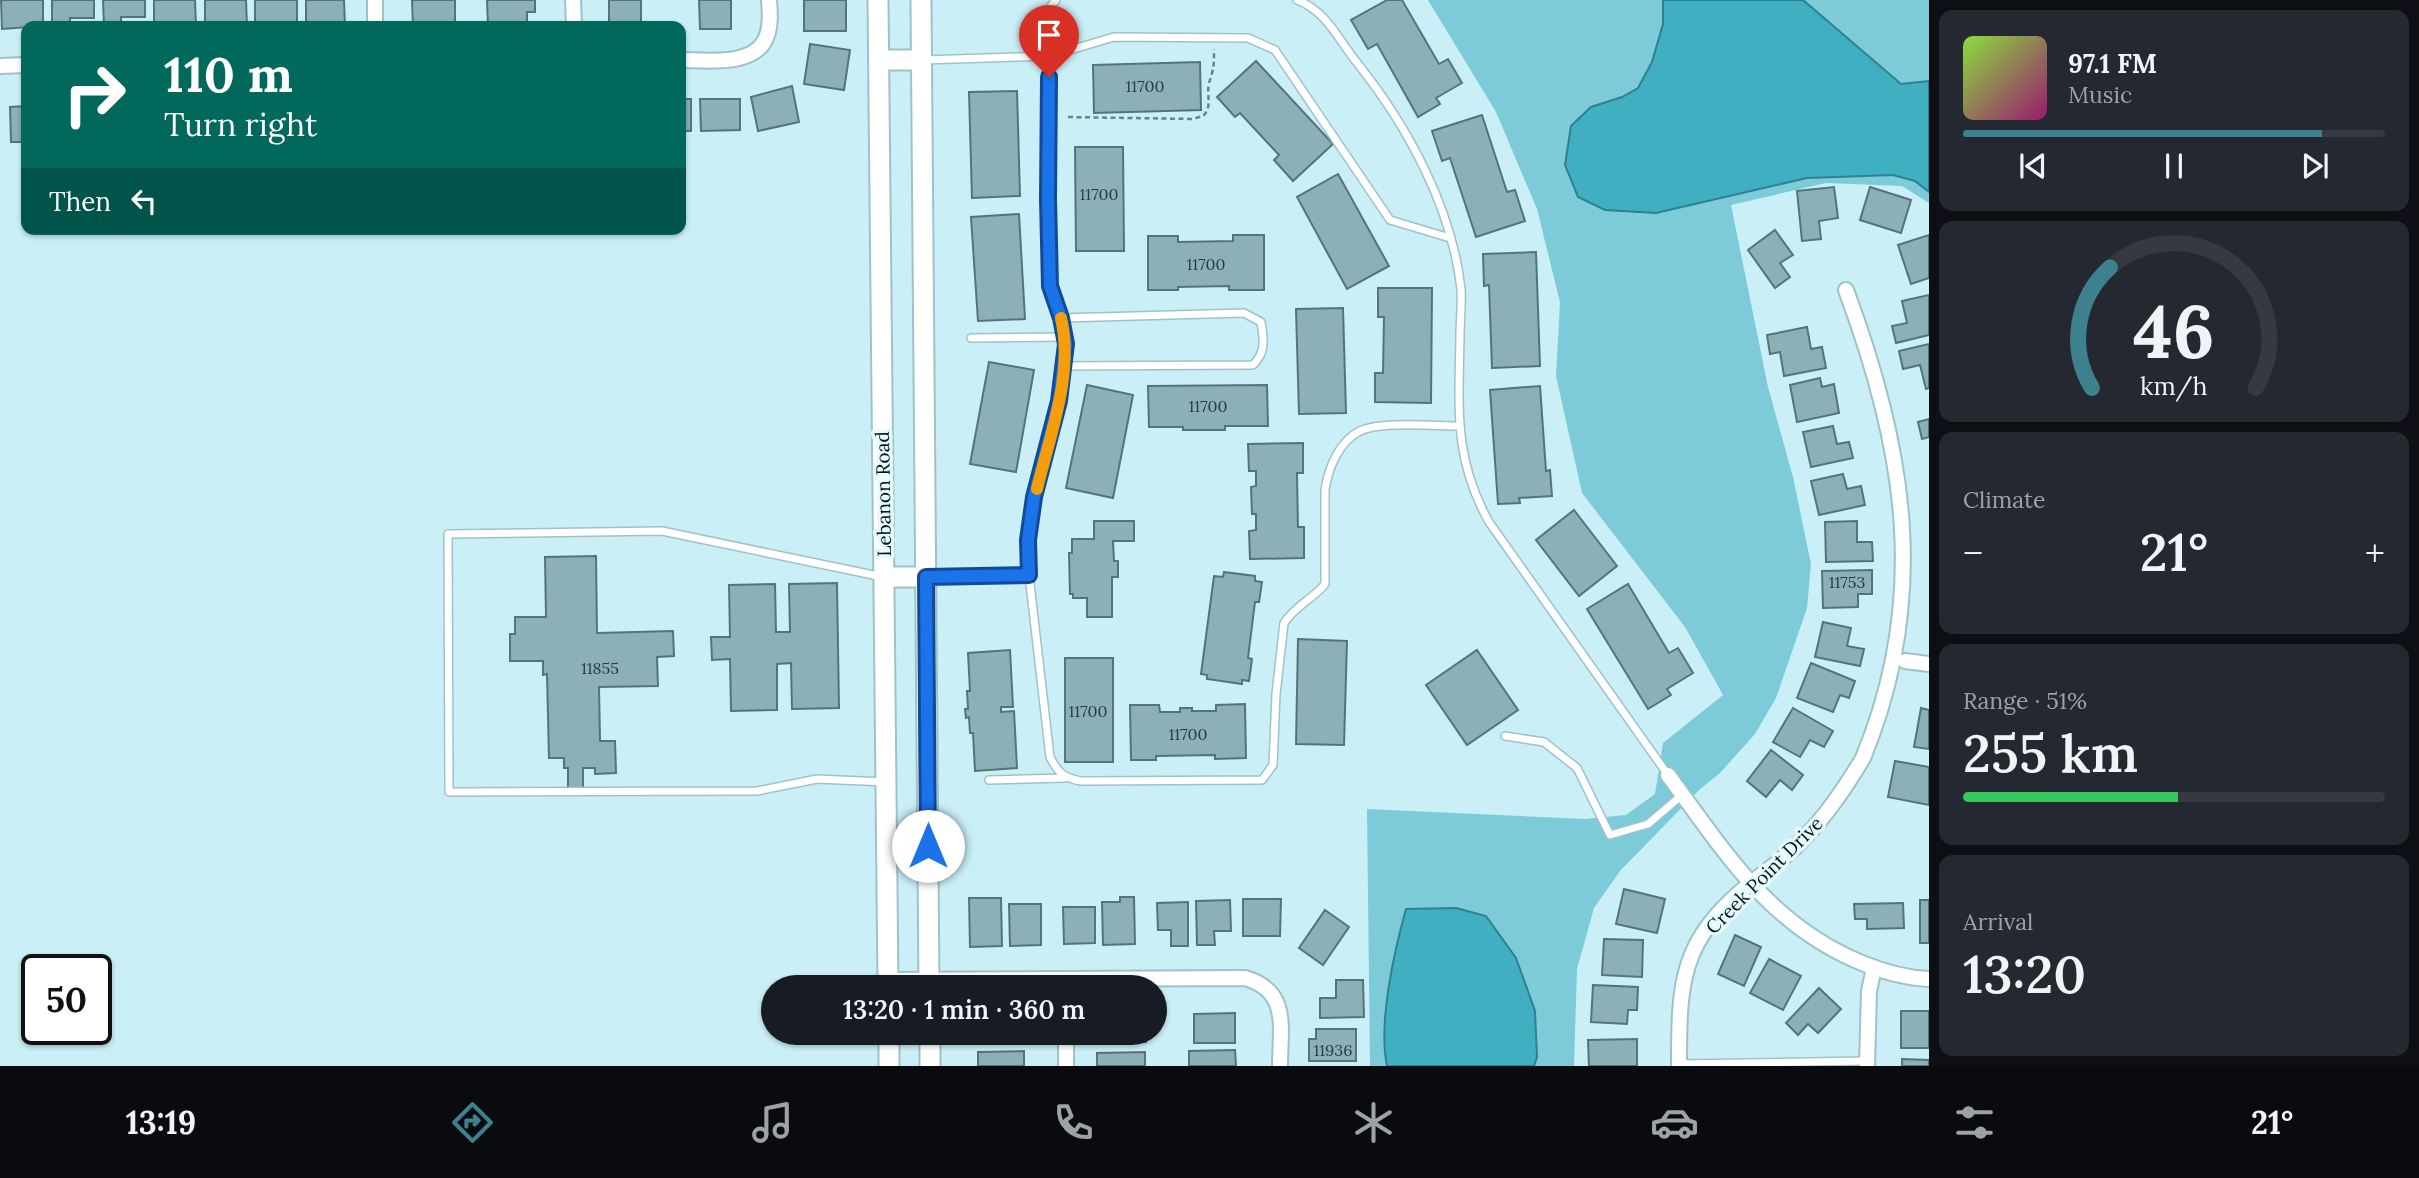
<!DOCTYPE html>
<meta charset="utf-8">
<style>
:root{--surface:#171b24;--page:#242831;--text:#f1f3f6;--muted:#9ea1a6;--line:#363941;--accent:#3c818d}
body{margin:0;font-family:Lora,serif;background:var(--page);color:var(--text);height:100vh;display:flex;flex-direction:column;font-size:26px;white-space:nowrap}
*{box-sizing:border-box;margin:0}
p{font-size:23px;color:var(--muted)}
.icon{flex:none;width:38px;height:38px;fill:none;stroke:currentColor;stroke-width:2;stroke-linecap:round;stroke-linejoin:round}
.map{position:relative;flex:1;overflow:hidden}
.sheet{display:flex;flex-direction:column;gap:10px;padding:10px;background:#0d0f14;width:490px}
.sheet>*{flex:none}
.top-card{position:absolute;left:21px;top:21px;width:665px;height:214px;border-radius:14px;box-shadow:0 2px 5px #0004;background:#00695c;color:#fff;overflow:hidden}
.speed{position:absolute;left:21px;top:954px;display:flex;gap:14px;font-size:35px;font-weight:700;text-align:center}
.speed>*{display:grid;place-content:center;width:91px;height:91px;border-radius:50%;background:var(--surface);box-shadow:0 2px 5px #0004;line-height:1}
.speed .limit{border:4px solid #111;border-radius:10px;background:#fff;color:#111}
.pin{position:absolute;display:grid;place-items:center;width:60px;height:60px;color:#fff;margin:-72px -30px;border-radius:50% 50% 50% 0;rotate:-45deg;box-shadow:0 0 7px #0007}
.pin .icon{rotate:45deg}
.me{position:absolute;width:77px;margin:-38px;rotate:0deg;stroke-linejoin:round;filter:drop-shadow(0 0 5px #0008)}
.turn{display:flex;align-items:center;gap:24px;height:147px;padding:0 28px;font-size:32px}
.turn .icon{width:91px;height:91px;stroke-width:2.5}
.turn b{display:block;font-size:49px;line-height:60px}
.then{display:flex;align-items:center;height:66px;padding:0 28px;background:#0003;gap:14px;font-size:26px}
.big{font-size:52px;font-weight:600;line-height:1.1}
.sheet .card{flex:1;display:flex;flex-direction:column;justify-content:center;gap:10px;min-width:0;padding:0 24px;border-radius:14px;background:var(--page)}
.sheet .dial{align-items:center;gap:0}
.dial svg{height:182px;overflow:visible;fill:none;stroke:var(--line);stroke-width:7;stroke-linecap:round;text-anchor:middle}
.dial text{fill:var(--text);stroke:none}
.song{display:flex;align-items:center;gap:21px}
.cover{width:84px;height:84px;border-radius:10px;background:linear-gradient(135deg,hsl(90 70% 55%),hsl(320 70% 35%))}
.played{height:7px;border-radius:4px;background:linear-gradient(90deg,var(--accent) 85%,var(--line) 85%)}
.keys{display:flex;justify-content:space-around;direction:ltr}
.heat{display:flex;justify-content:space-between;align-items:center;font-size:38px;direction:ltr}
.charge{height:10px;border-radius:5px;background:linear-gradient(90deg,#34c759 51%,var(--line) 0)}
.trip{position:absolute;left:761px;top:975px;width:406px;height:70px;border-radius:35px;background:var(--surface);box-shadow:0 2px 5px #0004;font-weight:600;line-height:70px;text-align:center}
.dock{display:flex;height:112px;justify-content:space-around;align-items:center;background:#090b0e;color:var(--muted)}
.dock .icon{width:49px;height:49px}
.dock .current{color:var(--accent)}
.dock b{font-size:32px;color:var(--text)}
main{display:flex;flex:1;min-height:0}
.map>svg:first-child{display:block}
</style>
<main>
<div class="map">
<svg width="1929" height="1066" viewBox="0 0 1929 1066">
<rect width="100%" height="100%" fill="#cbeff6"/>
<!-- green -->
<path fill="#7dcbd9" d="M 1428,0 L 1929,0 L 1929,203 L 1902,186 L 1826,183 L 1731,205 L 1768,387 L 1793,477 L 1811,564 L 1807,608 L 1776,698 L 1755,734 L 1720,773 L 1698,791 L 1620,871 L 1594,908 L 1577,969 L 1574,1066 L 1370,1066 L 1367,809 L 1585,819 L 1626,815 L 1655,794 L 1663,743 L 1723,695 L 1685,627 L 1582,493 L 1556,376 L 1560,302 L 1537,209 L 1496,112 Z"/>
<!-- water -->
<g fill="#40afc2" stroke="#2f818f" stroke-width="2">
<path d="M 1663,0 L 1803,0 L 1901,84 L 1929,81 L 1929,192 L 1915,181 L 1893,175 L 1807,178 L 1656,213 L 1605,210 L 1578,197 L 1565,165 L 1571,126 L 1591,107 L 1622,97 L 1638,88 L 1652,62 L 1663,24 Z"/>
<path d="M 1456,908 L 1486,916 L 1516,958 L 1535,1011 L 1537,1057 L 1534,1066 L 1387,1066 C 1378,1023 1394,952 1406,909 Z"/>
</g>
<!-- building -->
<g fill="#8db0b7" stroke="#53747a" stroke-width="2">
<path d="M 1,0 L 43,0 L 43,26 L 2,29 Z"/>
<path d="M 52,0 L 94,0 L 94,18 L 70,18 L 70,26 L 52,26 Z"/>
<path d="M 103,0 L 145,0 L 145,17 L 121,17 L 121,26 L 104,26 Z"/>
<path d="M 154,0 L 195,0 L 196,26 L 154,26 Z"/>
<path d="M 205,0 L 246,0 L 247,26 L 205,24 Z"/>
<rect x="255" y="0" width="42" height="26"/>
<path d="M 306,0 L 344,0 L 345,26 L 306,26 Z"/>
<path d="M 412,0 L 455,0 L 455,26 L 413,26 Z"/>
<path d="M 487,0 L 535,0 L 535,12 L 527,12 L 527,26 L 488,26 Z"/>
<rect x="609" y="0" width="32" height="26"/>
<path d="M 699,0 L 731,0 L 731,29 L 700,29 Z"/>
<rect x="804" y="0" width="42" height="31"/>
<path d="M 1387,0 L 1402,0 L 1439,64 L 1448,59 L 1462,83 L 1436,98 L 1440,104 L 1418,117 L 1377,44 L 1368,49 L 1351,20 Z"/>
<path d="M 810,44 L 850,50 L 844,90 L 804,84 Z"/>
<path d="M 1256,61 L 1333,144 L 1293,181 L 1274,160 L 1279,155 L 1240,113 L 1235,117 L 1217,97 Z"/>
<path d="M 1200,62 L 1201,110 L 1094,113 L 1093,65 Z"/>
<path d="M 792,86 L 799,122 L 758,131 L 751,97 Z"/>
<path d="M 1017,91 L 1020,196 L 972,198 L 969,92 Z"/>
<rect x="681" y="99" width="10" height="32"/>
<path d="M 700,99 L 740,99 L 740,130 L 701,131 Z"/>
<path d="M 26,106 L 26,142 L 11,142 L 10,107 Z"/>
<path d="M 1482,115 L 1507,192 L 1515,190 L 1525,221 L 1476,237 L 1450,158 L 1442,161 L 1432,131 Z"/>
<path d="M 1075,147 L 1123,147 L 1124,251 L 1076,251 Z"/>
<path d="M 1338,174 L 1389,266 L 1347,289 L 1297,197 Z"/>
<path d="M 1834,187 L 1838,218 L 1819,221 L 1821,239 L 1802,241 L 1797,191 Z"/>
<path d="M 1870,187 L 1911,200 L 1901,233 L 1860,220 Z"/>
<path d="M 1019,214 L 1025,319 L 978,321 L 971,217 Z"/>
<path d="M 1775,230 L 1793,255 L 1780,263 L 1790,277 L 1775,288 L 1748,250 Z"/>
<path d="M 1233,235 L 1264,235 L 1264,290 L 1229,290 L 1229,286 L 1178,287 L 1178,290 L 1148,290 L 1148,236 L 1178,236 L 1178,242 L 1233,241 Z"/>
<path d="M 1929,235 L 1929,278 L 1911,284 L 1898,245 Z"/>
<path d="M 1536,252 L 1540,366 L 1492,368 L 1489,285 L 1484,286 L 1483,254 Z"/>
<path d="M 1378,288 L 1432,288 L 1431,403 L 1375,402 L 1375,373 L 1383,373 L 1384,317 L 1378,317 Z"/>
<path d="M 1929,295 L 1929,335 L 1896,343 L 1892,326 L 1907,323 L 1902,301 Z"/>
<path d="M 1343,308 L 1346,413 L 1299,414 L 1296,309 Z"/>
<path d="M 1807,327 L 1811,349 L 1822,347 L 1826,368 L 1784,376 L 1780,352 L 1770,354 L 1767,335 Z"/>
<path d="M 1929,344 L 1929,388 L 1926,389 L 1920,365 L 1903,369 L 1899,351 Z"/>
<path d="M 989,362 L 1034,370 L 1016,472 L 970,464 Z"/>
<path d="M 1820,378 L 1822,387 L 1834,384 L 1839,413 L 1797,422 L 1790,385 Z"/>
<path d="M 1087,385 L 1133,395 L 1113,498 L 1066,488 Z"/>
<path d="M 1267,385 L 1268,426 L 1225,426 L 1225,430 L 1183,430 L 1183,427 L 1149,427 L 1148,386 Z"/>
<path d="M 1540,386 L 1546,471 L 1550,470 L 1552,496 L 1519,498 L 1520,503 L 1498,504 L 1490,390 Z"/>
<path d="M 1929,419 L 1929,437 L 1922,439 L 1918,422 Z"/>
<path d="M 1833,426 L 1837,444 L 1849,442 L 1853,458 L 1811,467 L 1803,432 Z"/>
<path d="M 1303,443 L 1303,473 L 1297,473 L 1298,527 L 1304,527 L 1304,558 L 1250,559 L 1249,531 L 1256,530 L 1256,514 L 1252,514 L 1251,487 L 1256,486 L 1256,471 L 1249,471 L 1248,444 Z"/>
<path d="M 1843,474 L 1847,489 L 1861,486 L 1865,505 L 1819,515 L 1811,481 Z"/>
<path d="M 1574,510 L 1617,566 L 1579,596 L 1536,540 Z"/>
<path d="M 1094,521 L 1134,521 L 1134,541 L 1113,541 L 1114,561 L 1118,561 L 1118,577 L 1112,577 L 1112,617 L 1087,617 L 1087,598 L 1073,598 L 1073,594 L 1070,594 L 1069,553 L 1072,553 L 1072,539 L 1094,539 Z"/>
<path d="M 1857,521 L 1857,542 L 1872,542 L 1873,561 L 1826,562 L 1825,522 Z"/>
<path d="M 596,556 L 597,633 L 673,631 L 674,656 L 657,657 L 658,686 L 599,687 L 600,741 L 615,741 L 616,773 L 595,774 L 595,768 L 583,768 L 583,788 L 568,788 L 568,768 L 564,768 L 564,758 L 549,758 L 547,674 L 543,675 L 543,661 L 510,661 L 510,634 L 515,634 L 515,617 L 546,617 L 545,557 Z"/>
<path d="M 1872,570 L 1872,594 L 1858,594 L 1858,607 L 1823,608 L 1822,571 Z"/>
<path d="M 1224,572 L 1255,576 L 1255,581 L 1262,582 L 1259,602 L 1255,602 L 1248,658 L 1252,659 L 1249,681 L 1242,680 L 1242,684 L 1207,679 L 1207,675 L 1201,674 L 1214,576 L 1223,577 Z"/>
<path d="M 837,583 L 839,708 L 792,709 L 791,663 L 777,664 L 777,710 L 731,711 L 730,659 L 712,660 L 711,637 L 730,637 L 729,585 L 775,584 L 776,632 L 790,632 L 789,584 Z"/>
<path d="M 1628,584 L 1669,653 L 1678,648 L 1693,673 L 1667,689 L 1671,695 L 1648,709 L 1587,609 Z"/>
<path d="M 1823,622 L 1851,628 L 1847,646 L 1864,649 L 1860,666 L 1815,657 Z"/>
<path d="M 1298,639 L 1347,641 L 1344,745 L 1296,744 Z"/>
<path d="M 1010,650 L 1013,707 L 1001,707 L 1001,712 L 1014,711 L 1017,768 L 975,771 L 973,733 L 970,733 L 969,717 L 966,718 L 965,709 L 968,709 L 967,691 L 970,691 L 968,653 Z"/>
<path d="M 1477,650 L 1518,710 L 1467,745 L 1426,685 Z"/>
<rect x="1065" y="658" width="48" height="104"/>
<path d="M 1811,663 L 1855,681 L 1849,698 L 1840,695 L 1833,712 L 1797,698 Z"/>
<path d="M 1245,704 L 1246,758 L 1215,759 L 1215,755 L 1156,756 L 1156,760 L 1131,760 L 1130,705 L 1159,705 L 1160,712 L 1180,712 L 1180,708 L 1192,708 L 1192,711 L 1216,711 L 1216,705 Z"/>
<path d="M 1793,708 L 1833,731 L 1824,747 L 1810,740 L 1800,757 L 1773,742 Z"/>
<path d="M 1921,708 L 1929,710 L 1929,749 L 1914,747 Z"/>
<path d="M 1771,750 L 1803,775 L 1792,790 L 1780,780 L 1766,797 L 1747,781 Z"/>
<path d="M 1895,761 L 1929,767 L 1929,805 L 1888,797 Z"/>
<path d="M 1624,889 L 1665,899 L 1657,933 L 1616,924 Z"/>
<path d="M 1120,897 L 1134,897 L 1135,944 L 1103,945 L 1102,902 L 1120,902 Z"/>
<path d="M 969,898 L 1001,898 L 1002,946 L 970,947 Z"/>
<path d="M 1243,899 L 1281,899 L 1280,936 L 1243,936 Z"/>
<path d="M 1230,900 L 1231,931 L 1214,931 L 1215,945 L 1197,945 L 1196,901 Z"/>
<rect x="1920" y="900" width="9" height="43"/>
<path d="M 1188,902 L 1188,946 L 1171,946 L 1171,930 L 1158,930 L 1157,903 Z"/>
<path d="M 1903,903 L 1904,928 L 1867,929 L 1867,919 L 1855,919 L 1854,904 Z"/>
<path d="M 1009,904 L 1041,904 L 1041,945 L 1010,946 Z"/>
<path d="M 1063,907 L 1095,907 L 1095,943 L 1064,944 Z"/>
<path d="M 1325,910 L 1349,927 L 1323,965 L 1299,948 Z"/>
<path d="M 1735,935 L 1761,947 L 1744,986 L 1718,974 Z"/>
<path d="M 1604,939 L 1643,940 L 1642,977 L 1602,975 Z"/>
<path d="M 1769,959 L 1801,976 L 1783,1010 L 1750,993 Z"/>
<path d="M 1336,980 L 1363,980 L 1364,1017 L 1320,1018 L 1320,998 L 1336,998 Z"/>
<path d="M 1593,985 L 1638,987 L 1637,1010 L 1628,1010 L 1627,1024 L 1591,1022 Z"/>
<path d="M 1819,988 L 1841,1009 L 1818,1033 L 1808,1024 L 1798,1035 L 1786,1023 Z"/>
<rect x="1901" y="1011" width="28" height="37"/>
<path d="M 1235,1013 L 1235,1043 L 1194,1043 L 1194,1014 Z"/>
<path d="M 1316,1029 L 1356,1029 L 1356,1061 L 1309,1061 L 1309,1039 L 1316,1039 Z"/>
<rect x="977" y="1032" width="47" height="11"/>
<path d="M 1098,1032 L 1146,1032 L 1146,1042 L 1098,1043 Z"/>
<path d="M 1637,1039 L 1637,1066 L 1589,1066 L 1588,1040 Z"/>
<path d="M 1235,1050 L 1236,1066 L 1189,1066 L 1189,1051 Z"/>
<path d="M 1024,1051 L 1024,1066 L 978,1066 L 978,1052 Z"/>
<path d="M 1145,1052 L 1145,1066 L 1097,1066 L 1097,1053 Z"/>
<path d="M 1902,1059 L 1929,1060 L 1929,1066 L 1902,1066 Z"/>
</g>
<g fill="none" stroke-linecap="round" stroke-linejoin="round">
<defs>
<g id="service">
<path d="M 1056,0 L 1050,7 L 1046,31 L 1050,56 L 1048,199 L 1050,286 L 1061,318 L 1066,344 L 1059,401 L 1034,497 L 1028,540 L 1029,575 L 1050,757 C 1058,773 1064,778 1081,781 L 1262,780 L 1273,765 L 1276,694 L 1284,623 C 1295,606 1313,599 1325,584 L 1325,490 C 1328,469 1339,441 1360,431 C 1380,421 1435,426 1459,426"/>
<path d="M 1297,0 C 1327,11 1339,41 1358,64 C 1408,127 1452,208 1461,289 C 1462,304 1460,321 1460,336 C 1459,407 1453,458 1489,522 L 1668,775"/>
<path d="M 922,60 L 1050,56 L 1114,37 L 1248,38 L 1275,50 L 1390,220 L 1450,238"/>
<path d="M 1061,318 L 1244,313 L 1261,322 C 1264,340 1266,352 1253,365 L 1064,366"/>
<path d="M 971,338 L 1065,337"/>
<path d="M 883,577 L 662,531 L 448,534 L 449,792 L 757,791 L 817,779 L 886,782"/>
<path d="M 928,577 L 1029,575"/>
<path d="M 1505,736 L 1544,742 L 1577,768 L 1610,835 L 1648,824 L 1682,795"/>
<path d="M 989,780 L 1065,778"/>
<path d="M 1679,1064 L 1867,1061"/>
</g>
<g id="minor">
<path d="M 375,0 L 375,26"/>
<path d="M 573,0 L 574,26"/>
<path d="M 681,60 C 706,60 754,67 766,38 C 771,26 770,13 769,0"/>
<path d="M 0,66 L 26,65"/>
<path d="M 1905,661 L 1929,664"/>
<path d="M 1668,775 C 1725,852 1769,925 1862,963 C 1884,972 1904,978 1929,979"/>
<path d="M 888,980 L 1245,978 C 1290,991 1280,1027 1280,1066"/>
<path d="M 1066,1032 L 1066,1066"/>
<path d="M 1679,1066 C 1679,981 1680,940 1751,883 C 1771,868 1790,854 1807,835 C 1829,812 1847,785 1863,758 C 1929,598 1906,451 1846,290"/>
<path d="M 1867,1066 L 1869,991 L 1874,968"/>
</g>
<g id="secondary">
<path d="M 878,0 L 888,987"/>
<path d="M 921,0 L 929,987"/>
<path d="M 879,60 L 922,60"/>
<path d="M 884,577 L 926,577"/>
<path d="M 889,1032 L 889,1066"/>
<path d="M 930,1032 L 930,1066"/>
</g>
</defs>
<!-- service casing -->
<use href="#service" stroke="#9fc2c9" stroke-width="10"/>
<!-- minor casing -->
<use href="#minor" stroke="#9fc2c9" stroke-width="18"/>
<!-- secondary casing -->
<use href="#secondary" stroke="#9fc2c9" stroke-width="23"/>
<!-- path -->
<path stroke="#6a8388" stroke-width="2.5" stroke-dasharray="5 3.5" stroke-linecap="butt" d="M 1068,117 L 1192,119 L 1203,116 C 1213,106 1206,96 1209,83 C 1214,68 1214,66 1214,49"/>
<!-- service -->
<use href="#service" stroke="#fff" stroke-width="7"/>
<!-- minor -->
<use href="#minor" stroke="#fff" stroke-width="14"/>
<!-- secondary -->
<use href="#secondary" stroke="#fff" stroke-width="19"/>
</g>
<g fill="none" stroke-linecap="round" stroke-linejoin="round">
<defs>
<path id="route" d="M 928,846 L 926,577 L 1029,575 L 1028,540 L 1034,497 L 1059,401 L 1066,344 L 1061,318 L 1050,286 L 1048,199 L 1049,77"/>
</defs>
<!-- route casing -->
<use href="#route" stroke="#114b97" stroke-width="18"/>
<!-- route -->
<use href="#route" stroke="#1a73e8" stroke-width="12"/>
<!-- slow -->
<path stroke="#f59e0b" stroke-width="12" d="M 1037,489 C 1050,434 1074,374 1061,318"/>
</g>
<g text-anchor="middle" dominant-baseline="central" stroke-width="7" stroke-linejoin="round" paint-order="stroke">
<!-- number labels -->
<g font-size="16" fill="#293c40">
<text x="1145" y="86">11700</text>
<text x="1099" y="194">11700</text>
<text x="1206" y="264">11700</text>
<text x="1208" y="406">11700</text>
<text x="1847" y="582">11753</text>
<text x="600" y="668">11855</text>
<text x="1088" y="711">11700</text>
<text x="1188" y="734">11700</text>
<text x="1333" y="1050">11936</text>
</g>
<!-- street labels -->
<g font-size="19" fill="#081618" stroke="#e4fafe">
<text transform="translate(883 494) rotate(-91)">Lebanon Road</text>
<text transform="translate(1764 875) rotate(-45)">Creek Point Drive</text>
</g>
</g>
</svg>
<div class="speed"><div class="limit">50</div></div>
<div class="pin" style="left:1049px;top:77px;background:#d93025"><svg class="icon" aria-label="arrive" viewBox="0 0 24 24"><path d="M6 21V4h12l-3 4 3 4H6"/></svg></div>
<svg class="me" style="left:928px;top:846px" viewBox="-20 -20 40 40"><circle r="19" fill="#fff"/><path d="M0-13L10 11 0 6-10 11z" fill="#1a73e8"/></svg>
<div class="trip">13:20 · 1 min · 360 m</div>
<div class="top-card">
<div class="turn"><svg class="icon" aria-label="right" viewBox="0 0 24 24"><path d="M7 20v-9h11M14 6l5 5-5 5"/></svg><div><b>110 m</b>Turn right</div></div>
<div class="then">Then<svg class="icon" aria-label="left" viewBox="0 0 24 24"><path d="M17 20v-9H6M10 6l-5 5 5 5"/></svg></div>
</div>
</div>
<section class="sheet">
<div class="card">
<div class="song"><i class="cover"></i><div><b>97.1 FM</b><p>Music</p></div></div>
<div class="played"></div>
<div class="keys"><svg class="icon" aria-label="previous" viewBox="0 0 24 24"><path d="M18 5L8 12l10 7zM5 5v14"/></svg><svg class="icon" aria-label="pause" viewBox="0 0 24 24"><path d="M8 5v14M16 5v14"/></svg><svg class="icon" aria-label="next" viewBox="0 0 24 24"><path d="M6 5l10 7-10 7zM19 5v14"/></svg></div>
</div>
<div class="card dial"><svg viewBox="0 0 100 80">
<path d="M14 69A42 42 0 1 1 86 69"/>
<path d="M14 69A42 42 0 0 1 22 16" stroke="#3c818d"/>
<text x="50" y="56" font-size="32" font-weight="700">46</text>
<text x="50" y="72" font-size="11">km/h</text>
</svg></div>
<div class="card"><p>Climate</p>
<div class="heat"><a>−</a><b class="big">21°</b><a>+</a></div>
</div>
<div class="card"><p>Range · 51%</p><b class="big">255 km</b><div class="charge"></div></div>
<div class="card"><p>Arrival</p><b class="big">13:20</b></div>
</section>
</main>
<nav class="dock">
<b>13:19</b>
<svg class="icon current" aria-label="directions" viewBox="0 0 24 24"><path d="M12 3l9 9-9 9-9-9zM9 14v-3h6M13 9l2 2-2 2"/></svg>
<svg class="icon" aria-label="music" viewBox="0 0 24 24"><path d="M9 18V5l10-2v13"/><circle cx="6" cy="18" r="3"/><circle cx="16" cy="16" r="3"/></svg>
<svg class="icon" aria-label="phone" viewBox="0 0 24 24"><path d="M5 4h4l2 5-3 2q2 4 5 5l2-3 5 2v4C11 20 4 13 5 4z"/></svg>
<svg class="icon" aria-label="climate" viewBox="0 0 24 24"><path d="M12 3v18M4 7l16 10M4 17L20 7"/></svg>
<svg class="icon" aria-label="car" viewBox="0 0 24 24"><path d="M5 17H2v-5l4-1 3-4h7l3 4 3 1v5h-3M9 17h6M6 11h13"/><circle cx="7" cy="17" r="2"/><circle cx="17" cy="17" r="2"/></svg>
<svg class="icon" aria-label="filters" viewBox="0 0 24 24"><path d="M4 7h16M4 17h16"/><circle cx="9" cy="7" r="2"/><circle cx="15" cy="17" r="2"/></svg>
<b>21°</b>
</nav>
